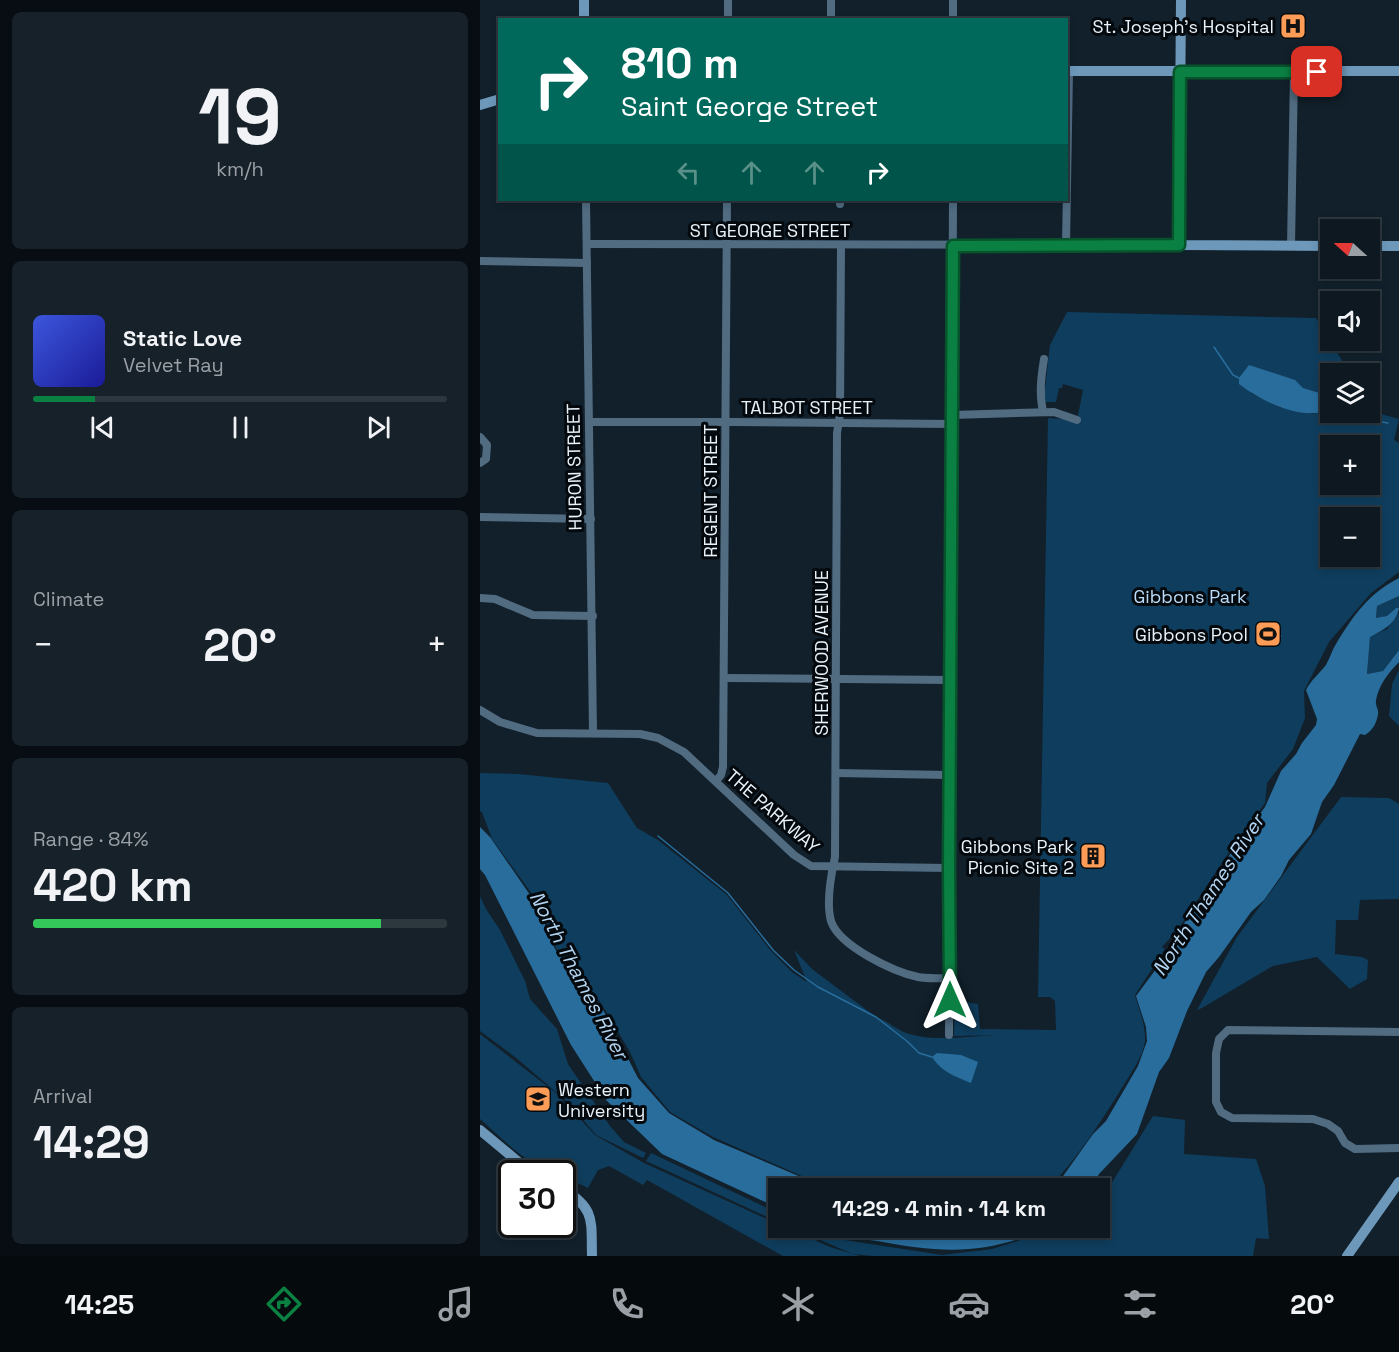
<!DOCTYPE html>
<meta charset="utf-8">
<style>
:root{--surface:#0d1820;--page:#162129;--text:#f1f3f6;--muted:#9aa0a5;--line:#2d373e;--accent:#0b8043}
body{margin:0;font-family:"Space Grotesk",sans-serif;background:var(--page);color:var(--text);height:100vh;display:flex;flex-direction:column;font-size:22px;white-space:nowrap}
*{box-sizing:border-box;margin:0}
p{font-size:20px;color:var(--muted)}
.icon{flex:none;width:33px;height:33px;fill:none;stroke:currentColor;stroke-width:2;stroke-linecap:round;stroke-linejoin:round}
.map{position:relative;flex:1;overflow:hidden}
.side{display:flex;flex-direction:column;gap:12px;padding:12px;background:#070d12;width:480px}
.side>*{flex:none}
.guide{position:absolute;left:18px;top:18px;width:570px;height:183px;border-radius:0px;box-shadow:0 3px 9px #0003,0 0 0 2px var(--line);background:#00695c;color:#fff;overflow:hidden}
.needle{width:39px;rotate:291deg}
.controls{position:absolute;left:840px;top:219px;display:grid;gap:12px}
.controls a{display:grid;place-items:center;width:60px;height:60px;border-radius:0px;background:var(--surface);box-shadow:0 3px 9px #0003,0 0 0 2px var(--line);font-size:30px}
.speed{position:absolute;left:18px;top:1160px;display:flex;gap:12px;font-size:30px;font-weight:700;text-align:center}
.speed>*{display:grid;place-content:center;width:78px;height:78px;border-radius:50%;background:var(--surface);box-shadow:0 3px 9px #0003,0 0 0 2px var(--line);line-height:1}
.speed .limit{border:3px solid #111;border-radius:9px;background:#fff;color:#111}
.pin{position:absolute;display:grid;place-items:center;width:51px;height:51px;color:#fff;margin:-26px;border-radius:12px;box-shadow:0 3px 9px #0006}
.me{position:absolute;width:66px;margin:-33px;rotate:0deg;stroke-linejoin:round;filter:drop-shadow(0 0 4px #0008)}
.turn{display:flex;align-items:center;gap:21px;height:126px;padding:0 24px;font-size:27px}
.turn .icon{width:78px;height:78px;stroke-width:2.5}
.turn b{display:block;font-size:42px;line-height:51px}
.lanes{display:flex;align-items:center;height:57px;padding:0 24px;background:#0003;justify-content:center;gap:30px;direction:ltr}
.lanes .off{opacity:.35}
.big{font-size:45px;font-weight:800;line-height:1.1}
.side .tile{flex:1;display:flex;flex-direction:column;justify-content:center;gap:9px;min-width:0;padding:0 21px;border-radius:9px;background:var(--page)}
.side .dial{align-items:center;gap:0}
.dial b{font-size:78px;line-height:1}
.song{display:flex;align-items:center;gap:18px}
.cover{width:72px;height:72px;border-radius:9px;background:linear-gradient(135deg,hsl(230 70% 55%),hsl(240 70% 35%))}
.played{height:6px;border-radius:3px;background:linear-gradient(90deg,var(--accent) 15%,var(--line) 15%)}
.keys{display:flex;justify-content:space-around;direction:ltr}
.heat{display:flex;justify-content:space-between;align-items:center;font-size:33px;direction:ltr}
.charge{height:9px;border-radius:4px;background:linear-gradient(90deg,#34c759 84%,var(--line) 0)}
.trip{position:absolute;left:288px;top:1178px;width:342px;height:60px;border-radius:0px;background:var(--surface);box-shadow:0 3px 9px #0003,0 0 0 2px var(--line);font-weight:800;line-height:60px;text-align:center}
.tab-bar{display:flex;height:96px;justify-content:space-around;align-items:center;background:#050a0d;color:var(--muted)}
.tab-bar .icon{width:42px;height:42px}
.tab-bar .active{color:var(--accent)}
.tab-bar b{font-size:27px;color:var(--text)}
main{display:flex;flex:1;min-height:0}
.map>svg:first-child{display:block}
</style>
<main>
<section class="side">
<div class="tile dial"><b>19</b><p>km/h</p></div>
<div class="tile">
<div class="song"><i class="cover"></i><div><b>Static Love</b><p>Velvet Ray</p></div></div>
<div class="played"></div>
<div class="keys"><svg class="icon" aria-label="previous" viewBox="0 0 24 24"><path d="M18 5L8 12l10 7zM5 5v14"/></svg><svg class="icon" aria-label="pause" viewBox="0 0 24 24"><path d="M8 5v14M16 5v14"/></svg><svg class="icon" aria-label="next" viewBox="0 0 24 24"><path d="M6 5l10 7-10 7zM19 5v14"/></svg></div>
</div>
<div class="tile"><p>Climate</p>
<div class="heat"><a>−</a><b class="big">20°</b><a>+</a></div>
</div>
<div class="tile"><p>Range · 84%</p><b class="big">420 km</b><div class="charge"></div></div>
<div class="tile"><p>Arrival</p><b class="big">14:29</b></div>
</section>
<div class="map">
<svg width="919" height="1256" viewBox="0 0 919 1256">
<rect width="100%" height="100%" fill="#11202b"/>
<!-- green -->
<g fill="#0f3d5d" fill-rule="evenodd">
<path d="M 587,312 L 836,318 L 866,367 L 866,373 L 850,374 L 850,396 L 823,388 L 814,380 L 771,393 L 799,407 L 833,414 L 842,411 L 882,418 L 875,413 L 890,411 L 919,419 L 914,440 L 919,443 L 919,572 L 891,593 L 849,642 L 824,691 L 825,718 L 813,749 L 787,783 L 785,803 L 749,852 L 699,928 L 682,947 L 685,949 L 655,995 C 659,1009 666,1026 665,1041 C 663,1056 653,1070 645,1083 C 623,1119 599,1156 569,1188 L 349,1188 L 233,1137 L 190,1112 L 161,1077 L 150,1052 L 121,1003 L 91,969 L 76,948 L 60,905 L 12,839 L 2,812 L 0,811 L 0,773 L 38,774 L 128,783 L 157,828 L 178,840 L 247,895 L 291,951 L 312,972 L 327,982 L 314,950 L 332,969 L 396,1017 C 408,1021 418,1031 429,1034 C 457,1042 489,1036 517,1035 L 474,1036 L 475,1009 L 476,1005 L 485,1002 L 498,1004 L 500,1029 L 576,1030 L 575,1001 L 570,997 L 558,997 L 568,418 L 597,420 L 603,390 L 583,384 L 582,388 L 579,388 L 576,402 L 565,402 L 564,397 L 570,345 ZM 850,446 L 890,446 L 890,484 L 850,484 ZM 850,518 L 890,518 L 890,556 L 850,556 Z"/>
<path d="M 919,596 L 919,608 L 916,608 L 907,616 L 896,619 L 897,606 Z"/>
<path d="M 919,612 L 919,650 L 903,671 L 887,674 L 890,636 L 907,629 Z"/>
<path d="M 919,670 L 919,726 L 909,716 L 912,684 Z"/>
<path d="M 861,797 L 909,798 L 919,804 L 919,899 L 880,900 L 878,920 L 856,920 L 855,954 L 882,957 L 888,960 L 887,979 L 870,989 L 837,957 L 793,966 L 722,1008 L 717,1010 L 757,937 Z"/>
<path d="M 0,896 L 6,909 L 20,930 L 45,981 L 50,999 L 77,1029 L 88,1064 L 130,1126 L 144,1142 L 166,1153 L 163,1158 L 116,1135 L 90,1104 L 35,1057 L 0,1031 Z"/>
<path d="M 0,1034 L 76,1093 L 115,1135 L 164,1163 L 298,1224 L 298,1227 L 306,1227 L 350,1247 L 380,1256 L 303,1256 L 167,1180 L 163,1185 L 129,1166 L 118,1170 L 108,1188 L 83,1176 L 82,1173 C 54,1173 21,1137 0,1119 Z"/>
<path d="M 673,1116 L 705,1120 L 704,1154 L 776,1159 L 785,1186 L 789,1239 L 776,1238 L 773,1256 L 393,1256 L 373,1254 L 310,1227 L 329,1227 L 352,1238 L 462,1255 L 512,1249 L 553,1236 L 571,1227 L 620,1227 L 620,1202 Z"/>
<path d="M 171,1153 L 298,1213 L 298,1222 L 166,1161 Z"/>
</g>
<!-- water -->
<g fill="#296d9d">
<path d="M 769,365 L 815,380 L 823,388 L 850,396 L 850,412 L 875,413 L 882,419 C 866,421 856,421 842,412 C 815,418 780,400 759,384 L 759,378 Z"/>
<path d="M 919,578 L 919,596 L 897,606 L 896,618 L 907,616 L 916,608 L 919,608 C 916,624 903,630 890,637 L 887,674 L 903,671 L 919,650 L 919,662 C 908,673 899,685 896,700 C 895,706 899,709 898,714 C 897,723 892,731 885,735 L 880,734 L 854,785 L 842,802 L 831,834 L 809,860 L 801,876 L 784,900 L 771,912 L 739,957 L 726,972 L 707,1011 L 689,1058 L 679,1072 L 657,1134 L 619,1174 L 611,1188 L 572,1188 L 581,1179 L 613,1134 L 626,1121 L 658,1066 L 667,1041 L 666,1027 L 656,996 L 685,957 L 703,925 L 751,853 L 785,807 L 801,771 L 816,754 L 822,743 L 836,725 L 837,719 L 826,690 C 831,680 839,674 846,665 C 850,658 852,650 856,644 C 873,616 889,593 919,578 Z"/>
<path d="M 784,621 L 802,636 L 793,647 L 775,632 Z"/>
<path d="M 0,827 L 10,837 L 57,905 L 75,949 L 120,1004 L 158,1078 L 189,1113 L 234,1140 L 347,1188 L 298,1188 L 298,1208 L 182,1154 L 127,1101 L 91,1045 L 5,875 L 0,869 Z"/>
<path d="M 457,1053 L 481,1055 L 498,1062 L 491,1083 C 474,1076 462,1072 452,1057 Z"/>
<path d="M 339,1227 L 567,1227 C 508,1256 460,1253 397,1241 C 377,1238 358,1236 339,1227 Z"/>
</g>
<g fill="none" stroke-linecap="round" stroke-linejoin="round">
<!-- stream -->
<g stroke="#296d9d" stroke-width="1.5">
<path d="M 734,347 L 753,375 L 759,378"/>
<path d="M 882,419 L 908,423"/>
<path d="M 178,836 L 248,893 L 293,950 L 314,970 L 338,987 L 396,1017 L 428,1042 L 439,1053 L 452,1057"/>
</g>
<!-- street -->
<g stroke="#516b81" stroke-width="8">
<path d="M 248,20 L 248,0"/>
<path d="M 351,20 L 351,0"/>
<path d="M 473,20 L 473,0"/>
<path d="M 106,200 L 113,733"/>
<path d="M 360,200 L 360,204"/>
<path d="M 107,244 L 699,245"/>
<path d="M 586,244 L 589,71"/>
<path d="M 361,246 L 360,414 L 357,433 L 355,857 C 351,875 346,903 351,921 C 359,946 414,972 438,977 C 448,979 459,978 470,978"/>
<path d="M 811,246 L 814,72"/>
<path d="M 0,261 L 107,263"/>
<path d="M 563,412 C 559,393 561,378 564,359"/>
<path d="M 472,415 L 574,412 L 597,420"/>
<path d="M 110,422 L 255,422 L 472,424"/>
<path d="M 0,437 L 7,445 L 6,459 L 0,463"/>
<path d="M 0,517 L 111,519"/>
<path d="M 0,598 L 15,599 L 53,615 L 113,616"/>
<path d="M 245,678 L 470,680"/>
<path d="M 0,710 L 20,722 L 57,733 L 160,734 L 178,738 L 204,752 L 314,855 L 331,866 L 469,868"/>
<path d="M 356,773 L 469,775"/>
<path d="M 236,781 L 241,775 L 243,767 L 247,200"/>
<path d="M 919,1032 L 748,1030 L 739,1039 L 736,1053 L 736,1102 L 741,1112 L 752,1118 L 833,1119 L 848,1124 L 858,1131 L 865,1143 L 875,1149 L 919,1148"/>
<path d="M 469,1035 L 473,200"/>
</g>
<!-- secondary -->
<g stroke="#6d98ba" stroke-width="10">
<path d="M 104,0 L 104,20"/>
<path d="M 701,0 L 699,245 L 850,246"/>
<path d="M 586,71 L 919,71"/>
<path d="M 0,105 L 20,99"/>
<path d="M 890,246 L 919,246"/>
<path d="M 0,1130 L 48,1170 L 55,1173"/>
<path d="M 82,1188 C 116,1209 111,1220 112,1256"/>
<path d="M 867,1256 L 919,1182"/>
</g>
</g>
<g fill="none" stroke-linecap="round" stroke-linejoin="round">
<defs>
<path id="route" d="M 470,1000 L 469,868 L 473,246 L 699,245 L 700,72 L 837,72"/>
</defs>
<!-- route casing -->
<use href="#route" stroke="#07532c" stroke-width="15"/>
<!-- route -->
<use href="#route" stroke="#0b8043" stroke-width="10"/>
</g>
<!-- icons -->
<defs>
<symbol id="hospital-square" viewBox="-11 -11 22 22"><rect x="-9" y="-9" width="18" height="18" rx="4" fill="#fd9c56" stroke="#04090e"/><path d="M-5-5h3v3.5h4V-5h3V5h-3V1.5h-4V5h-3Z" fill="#111"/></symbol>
<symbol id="stadium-square" viewBox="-11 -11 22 22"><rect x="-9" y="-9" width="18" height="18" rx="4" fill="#fd9c56" stroke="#04090e"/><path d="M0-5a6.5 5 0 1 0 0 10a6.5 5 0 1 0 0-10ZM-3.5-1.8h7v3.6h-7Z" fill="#111"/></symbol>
<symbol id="building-square" viewBox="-11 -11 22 22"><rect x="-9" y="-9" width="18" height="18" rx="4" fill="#fd9c56" stroke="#04090e"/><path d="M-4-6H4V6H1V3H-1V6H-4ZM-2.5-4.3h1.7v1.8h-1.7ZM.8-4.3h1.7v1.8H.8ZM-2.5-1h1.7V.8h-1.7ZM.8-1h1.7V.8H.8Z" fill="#111"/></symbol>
<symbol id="university-square" viewBox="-11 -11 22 22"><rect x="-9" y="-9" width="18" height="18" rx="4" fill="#fd9c56" stroke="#04090e"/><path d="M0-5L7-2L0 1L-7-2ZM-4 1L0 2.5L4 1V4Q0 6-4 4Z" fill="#111"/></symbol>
</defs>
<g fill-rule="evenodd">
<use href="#hospital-square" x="798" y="11" width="30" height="30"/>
<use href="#stadium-square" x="773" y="619" width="30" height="30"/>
<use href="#building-square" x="598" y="841" width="30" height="30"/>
<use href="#university-square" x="43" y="1084" width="30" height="30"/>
</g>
<g text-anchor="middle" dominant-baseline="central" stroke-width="6" stroke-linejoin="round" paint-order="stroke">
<!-- poi labels -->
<g font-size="18" fill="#e9f3fb" stroke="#04090e" text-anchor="end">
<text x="794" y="26">St. Joseph's Hospital</text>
<text x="768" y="634">Gibbons Pool</text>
<text x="594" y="846">Gibbons Park<tspan x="594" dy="21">Picnic Site 2</tspan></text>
<text x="78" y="1089" text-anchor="start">Western<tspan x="78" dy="21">University</tspan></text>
</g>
<!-- street labels -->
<g font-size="18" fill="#e9f3fb" stroke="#04090e">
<text x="290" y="230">ST GEORGE STREET</text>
<text x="327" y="407">TALBOT STREET</text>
<text transform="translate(94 467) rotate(-91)">HURON STREET</text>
<text transform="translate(230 491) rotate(-90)">REGENT STREET</text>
<text transform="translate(341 653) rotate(-90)">SHERWOOD AVENUE</text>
<text transform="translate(293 811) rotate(41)">THE PARKWAY</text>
</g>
<!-- park labels -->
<g font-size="18" fill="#bbddf9" stroke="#04090e">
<text x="710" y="596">Gibbons Park</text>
</g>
<!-- water labels -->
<g font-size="20" font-style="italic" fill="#b3d5f1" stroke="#04090e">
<text transform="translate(728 895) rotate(-57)">North Thames River</text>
<text transform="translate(99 975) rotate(62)">North Thames River</text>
</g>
</g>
</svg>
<div class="controls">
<a><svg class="needle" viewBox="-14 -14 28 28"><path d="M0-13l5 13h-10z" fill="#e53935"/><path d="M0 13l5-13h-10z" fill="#9aa0a5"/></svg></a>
<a><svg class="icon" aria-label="sound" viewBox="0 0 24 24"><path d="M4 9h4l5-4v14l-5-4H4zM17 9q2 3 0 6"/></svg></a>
<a><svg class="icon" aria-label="layers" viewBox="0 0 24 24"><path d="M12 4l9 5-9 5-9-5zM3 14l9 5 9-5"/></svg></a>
<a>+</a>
<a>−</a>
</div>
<div class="speed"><div class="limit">30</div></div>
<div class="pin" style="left:837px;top:72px;background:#d93025"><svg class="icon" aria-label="arrive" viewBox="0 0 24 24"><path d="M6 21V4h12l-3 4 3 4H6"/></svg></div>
<svg class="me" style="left:470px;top:1000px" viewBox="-20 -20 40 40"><path d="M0-17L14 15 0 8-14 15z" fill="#0b8043" stroke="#fff" stroke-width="4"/></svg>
<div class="trip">14:29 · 4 min · 1.4 km</div>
<div class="guide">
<div class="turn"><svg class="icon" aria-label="right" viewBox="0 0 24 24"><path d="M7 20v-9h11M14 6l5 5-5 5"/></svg><div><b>810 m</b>Saint George Street</div></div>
<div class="lanes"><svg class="icon off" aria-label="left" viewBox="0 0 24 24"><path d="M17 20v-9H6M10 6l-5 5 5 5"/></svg><svg class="icon off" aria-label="ahead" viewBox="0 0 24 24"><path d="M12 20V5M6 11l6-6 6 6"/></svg><svg class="icon off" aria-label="ahead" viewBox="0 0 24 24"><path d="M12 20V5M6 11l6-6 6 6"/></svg><svg class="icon" aria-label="right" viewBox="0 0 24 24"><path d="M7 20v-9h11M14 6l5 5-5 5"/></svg></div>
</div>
</div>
</main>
<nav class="tab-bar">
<b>14:25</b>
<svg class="icon active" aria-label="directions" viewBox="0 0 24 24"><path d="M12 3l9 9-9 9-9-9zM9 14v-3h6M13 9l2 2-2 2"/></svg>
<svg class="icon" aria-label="music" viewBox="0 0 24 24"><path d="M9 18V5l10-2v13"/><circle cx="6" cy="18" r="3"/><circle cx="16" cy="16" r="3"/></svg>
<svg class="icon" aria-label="phone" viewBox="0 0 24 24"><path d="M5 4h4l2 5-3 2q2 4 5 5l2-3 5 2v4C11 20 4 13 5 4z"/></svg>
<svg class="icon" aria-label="climate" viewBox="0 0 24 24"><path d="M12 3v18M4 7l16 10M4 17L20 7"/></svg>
<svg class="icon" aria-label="car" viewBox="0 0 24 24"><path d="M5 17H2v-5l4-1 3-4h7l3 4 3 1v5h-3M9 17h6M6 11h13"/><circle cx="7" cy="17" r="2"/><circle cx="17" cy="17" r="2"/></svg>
<svg class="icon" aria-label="filters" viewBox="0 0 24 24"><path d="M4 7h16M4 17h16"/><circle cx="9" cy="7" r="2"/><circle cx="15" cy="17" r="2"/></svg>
<b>20°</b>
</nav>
